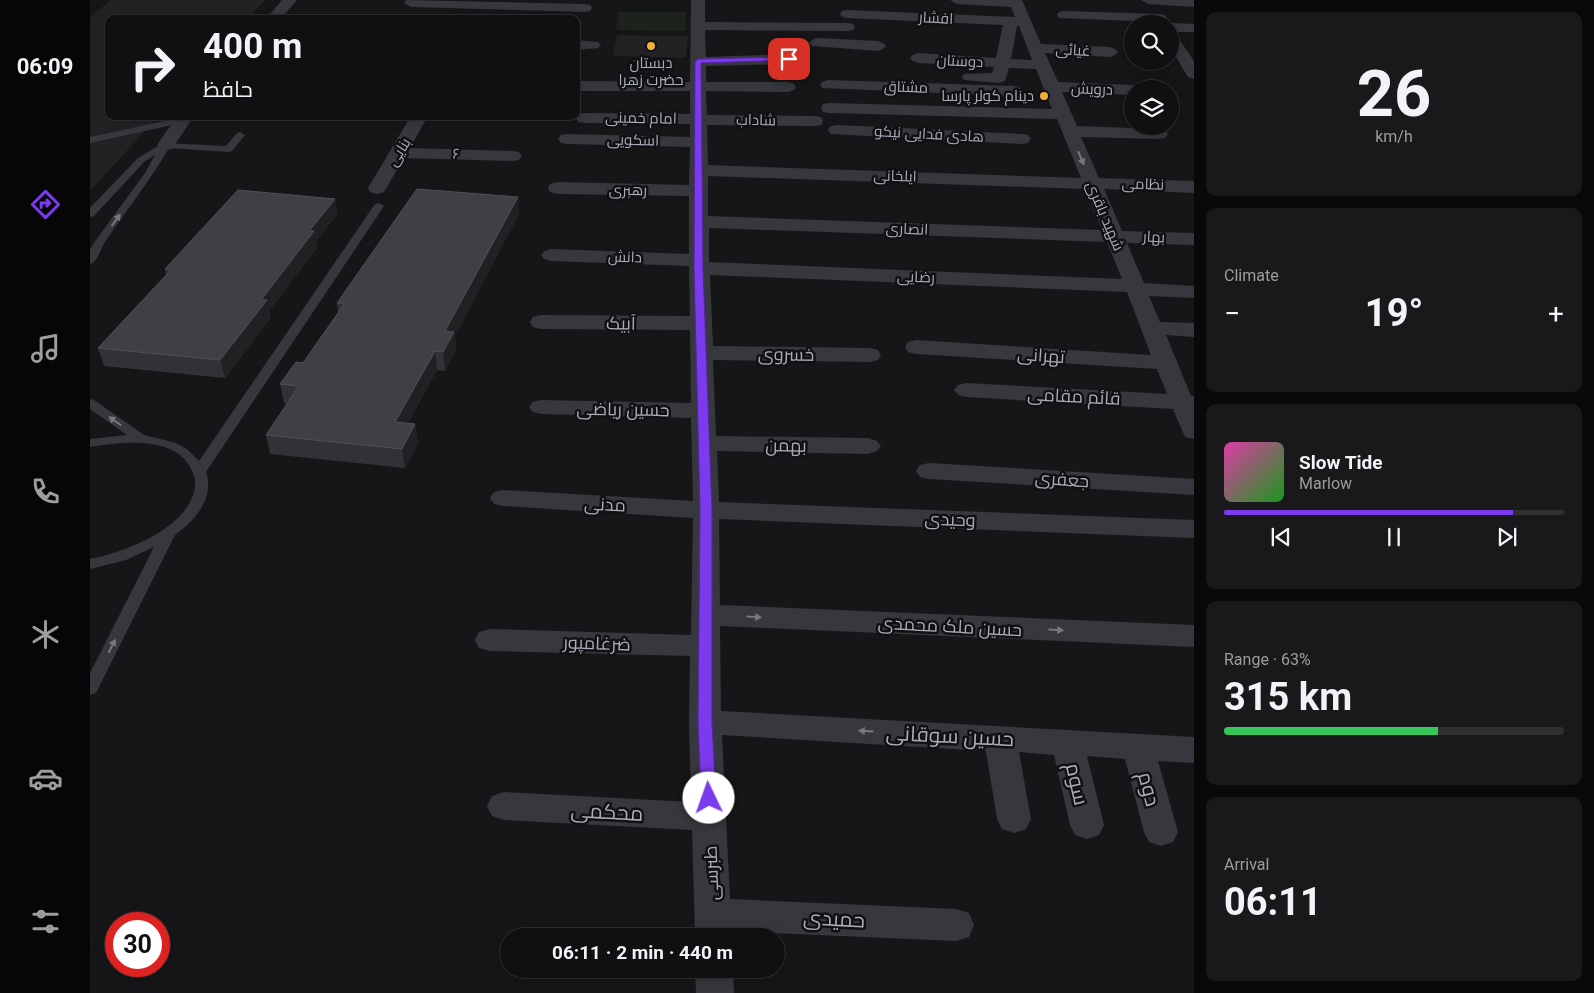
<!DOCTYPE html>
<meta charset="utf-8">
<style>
:root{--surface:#101012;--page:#19191b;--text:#f1f3f6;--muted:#9c9d9f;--line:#303032;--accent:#7c3aed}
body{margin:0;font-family:Roboto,Cairo,sans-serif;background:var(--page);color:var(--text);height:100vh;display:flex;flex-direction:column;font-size:19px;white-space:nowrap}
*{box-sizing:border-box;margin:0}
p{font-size:16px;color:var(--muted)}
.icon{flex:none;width:28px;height:28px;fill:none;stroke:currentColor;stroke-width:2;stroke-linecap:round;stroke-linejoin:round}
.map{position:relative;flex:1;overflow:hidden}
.side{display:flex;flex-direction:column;gap:12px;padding:12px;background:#09090a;width:400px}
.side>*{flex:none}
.hud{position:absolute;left:15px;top:15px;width:475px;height:105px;border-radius:10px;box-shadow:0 2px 12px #0003,0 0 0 1px var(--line);background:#101012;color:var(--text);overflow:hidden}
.tools{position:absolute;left:1034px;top:15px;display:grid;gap:10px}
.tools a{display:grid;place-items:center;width:55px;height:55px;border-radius:50%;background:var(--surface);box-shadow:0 2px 12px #0003,0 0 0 1px var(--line);font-size:25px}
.speed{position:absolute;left:15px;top:912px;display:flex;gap:10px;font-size:25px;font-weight:700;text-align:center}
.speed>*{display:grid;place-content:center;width:65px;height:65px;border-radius:50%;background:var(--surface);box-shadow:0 2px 12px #0003,0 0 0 1px var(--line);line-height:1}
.speed .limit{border:8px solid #d22;background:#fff;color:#111}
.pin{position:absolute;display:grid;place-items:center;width:42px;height:42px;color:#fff;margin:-21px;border-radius:10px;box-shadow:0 2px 8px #0006}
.me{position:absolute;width:55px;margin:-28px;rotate:357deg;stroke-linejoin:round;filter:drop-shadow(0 0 4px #0008)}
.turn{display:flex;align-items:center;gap:18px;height:105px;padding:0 15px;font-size:22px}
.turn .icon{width:65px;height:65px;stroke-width:2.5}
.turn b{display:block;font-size:35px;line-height:42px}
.big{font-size:38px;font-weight:700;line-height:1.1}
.side .widget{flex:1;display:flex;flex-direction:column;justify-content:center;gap:8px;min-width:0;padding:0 18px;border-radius:10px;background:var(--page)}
.side .dial{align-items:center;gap:0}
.dial b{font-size:65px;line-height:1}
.song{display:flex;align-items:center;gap:15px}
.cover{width:60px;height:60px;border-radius:8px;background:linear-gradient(135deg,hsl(320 70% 55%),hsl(120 70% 35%))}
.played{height:5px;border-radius:2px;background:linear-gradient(90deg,var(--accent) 85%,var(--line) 85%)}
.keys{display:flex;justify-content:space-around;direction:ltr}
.heat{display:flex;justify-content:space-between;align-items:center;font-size:28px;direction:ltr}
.charge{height:8px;border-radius:4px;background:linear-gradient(90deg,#34c759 63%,var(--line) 0)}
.trip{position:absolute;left:410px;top:928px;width:285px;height:50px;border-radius:25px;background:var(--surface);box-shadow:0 2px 12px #0003,0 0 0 1px var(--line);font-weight:700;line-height:50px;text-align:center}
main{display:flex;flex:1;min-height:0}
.tabs{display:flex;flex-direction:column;width:90px;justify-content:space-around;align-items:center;background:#060607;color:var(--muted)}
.tabs .icon{width:35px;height:35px}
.tabs .active{color:var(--accent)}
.tabs b{font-size:22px;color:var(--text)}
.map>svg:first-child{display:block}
</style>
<main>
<nav class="tabs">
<b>06:09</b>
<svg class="icon active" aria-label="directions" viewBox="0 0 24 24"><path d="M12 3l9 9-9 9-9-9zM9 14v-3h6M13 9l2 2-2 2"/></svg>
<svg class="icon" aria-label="music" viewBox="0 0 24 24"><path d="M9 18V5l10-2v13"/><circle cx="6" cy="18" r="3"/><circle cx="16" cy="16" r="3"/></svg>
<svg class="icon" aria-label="phone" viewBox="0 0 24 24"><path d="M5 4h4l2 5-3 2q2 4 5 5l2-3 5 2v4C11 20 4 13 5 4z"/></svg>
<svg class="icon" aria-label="climate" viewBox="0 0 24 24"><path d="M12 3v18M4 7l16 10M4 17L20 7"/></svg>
<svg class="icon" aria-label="car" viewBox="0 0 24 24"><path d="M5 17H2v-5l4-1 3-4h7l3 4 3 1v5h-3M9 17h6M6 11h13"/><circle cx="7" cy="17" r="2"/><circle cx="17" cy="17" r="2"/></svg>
<svg class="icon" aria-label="filters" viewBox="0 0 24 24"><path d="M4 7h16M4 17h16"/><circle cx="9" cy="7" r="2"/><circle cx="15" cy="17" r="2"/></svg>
</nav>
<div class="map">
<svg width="1104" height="993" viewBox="0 0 1104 993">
<rect width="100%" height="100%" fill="#161618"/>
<!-- built -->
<g fill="#222225">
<path d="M 21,0 L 175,0 L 158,19 L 19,19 L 19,116 L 69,116 L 0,191 L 0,17 Z"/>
<path d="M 527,35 L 598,36 L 596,58 L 523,56 Z"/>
</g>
<!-- green -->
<path fill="#1c231d" d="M 529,12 L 596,12 L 596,31 L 526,30 Z"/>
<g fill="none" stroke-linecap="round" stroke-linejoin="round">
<!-- lane -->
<g fill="#37383d" fill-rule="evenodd">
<path d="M 93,117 L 97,120 L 96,122 L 0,143 L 0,137 Z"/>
<path d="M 150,132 L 155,135 L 142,151 L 139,152 L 79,148 C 60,181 36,210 15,242 C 10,249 8,262 0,264 L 0,250 L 3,244 L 55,173 L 65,155 L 54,162 L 4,216 L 0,217 L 0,208 L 48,158 L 73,143 L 136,146 L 147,133 Z"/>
<path d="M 289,203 L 294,206 L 116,472 C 125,497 105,521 85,535 L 6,693 L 0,695 L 0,673 L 64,547 L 36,560 L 0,569 L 0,559 C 32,553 84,533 100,502 C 105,493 107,483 103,473 C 88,434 32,442 0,447 L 0,439 L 37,435 L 0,409 L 0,399 L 4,400 L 54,435 L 86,443 L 98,450 L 109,461 L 285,204 Z"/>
</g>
<!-- street -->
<g fill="#37383d" fill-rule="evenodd">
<path d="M 192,0 L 207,0 L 191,19 L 176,19 Z"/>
<path d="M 316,0 L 495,4 L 500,5 L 502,8 L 500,11 L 495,12 L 321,7 L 314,3 Z"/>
<path d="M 601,0 L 615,0 L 615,22 L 758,23 L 763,24 L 765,27 L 763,30 L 758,31 L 615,30 L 616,57 L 699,54 L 704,56 L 707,59 L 704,62 L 699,64 L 616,66 L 616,82 L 698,82 L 704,84 L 706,87 L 704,90 L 698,92 L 616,91 L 617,115 L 725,116 L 731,117 L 733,121 L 731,125 L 725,126 L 617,125 L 618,165 L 991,178 L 967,119 L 739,113 L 733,112 L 731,108 L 733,104 L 739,103 L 962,109 L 946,69 L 919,68 L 915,81 L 909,83 L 874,80 L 872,77 L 874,74 L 902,73 L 904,67 L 828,63 L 823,61 L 820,58 L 823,55 L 828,53 L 906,58 L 913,25 L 757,18 L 752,17 L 750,14 L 752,11 L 757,10 L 925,17 L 921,7 L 867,4 L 860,0 L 932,0 L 951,44 L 1020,47 L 1025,49 L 1028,52 L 1025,55 L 1020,57 L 955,53 L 968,82 L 1042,85 L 1049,89 L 1042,89 L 1042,95 L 972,92 L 987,126 L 1069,129 L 1075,130 L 1078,134 L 1075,138 L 1069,139 L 991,137 L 1009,178 L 1104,181 L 1104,193 L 1014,189 L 1032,231 L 1104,233 L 1104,245 L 1037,243 L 1054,283 L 1104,286 L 1104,298 L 1059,296 L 1070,322 L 1104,323 L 1104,337 L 1076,335 L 1101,396 L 1104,396 L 1104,439 L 1095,437 L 1083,409 L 876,397 L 868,395 L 864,390 L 868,385 L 876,383 L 1077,394 L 1067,369 L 826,354 L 818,352 L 815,347 L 818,342 L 826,340 L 1061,355 L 1037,292 L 620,275 L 623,346 L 780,348 L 788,350 L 791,355 L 788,360 L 780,362 L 623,360 L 626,436 L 778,438 L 787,441 L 791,446 L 787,451 L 778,454 L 627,451 L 629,502 L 1104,520 L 1104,538 L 629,519 L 630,605 L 1104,625 L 1104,647 L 630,626 L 631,711 L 1104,737 L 1104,763 L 1068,761 L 1088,832 L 1083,842 L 1071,846 L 1059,842 L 1054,832 L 1035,759 L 997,756 L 1014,825 L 1009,835 L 997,839 L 985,835 L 980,825 L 964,755 L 929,752 L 941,819 L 936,829 L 924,833 L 912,829 L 907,819 L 896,751 L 632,735 L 640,899 L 866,909 L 879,913 L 884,925 L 879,937 L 866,941 L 641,931 L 641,936 L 605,936 L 602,830 L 414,820 L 402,816 L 397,806 L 402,796 L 414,792 L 601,802 L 599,722 L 600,656 L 400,651 L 389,648 L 385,640 L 389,632 L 400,629 L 601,635 L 603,518 L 413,506 L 404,504 L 400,498 L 404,492 L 413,490 L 603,501 L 601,418 L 451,414 L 443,412 L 439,407 L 443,402 L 451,400 L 601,403 L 600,330 L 451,329 L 443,327 L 440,322 L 443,317 L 451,315 L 600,316 L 599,266 L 461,261 L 454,259 L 451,255 L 454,251 L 461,249 L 599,254 L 599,196 L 467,194 L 460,192 L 458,188 L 460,184 L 467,182 L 599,185 L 600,147 L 477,144 L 471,143 L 468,139 L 471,135 L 477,134 L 600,137 L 600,124 L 494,123 L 488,122 L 486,118 L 488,114 L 494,113 L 600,114 L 600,91 L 486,91 L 486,81 L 600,82 ZM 927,26 L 929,26 L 942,60 L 921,59 ZM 618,176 L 995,189 L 1012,230 L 618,216 ZM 619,228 L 1017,242 L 1032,279 L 619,262 Z"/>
<path d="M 1051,0 L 1104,0 L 1104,7 L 1058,4 Z"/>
<path d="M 974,11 L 1070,14 L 1075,15 L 1077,18 L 1075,21 L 1070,22 L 969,18 L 967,15 L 969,12 Z"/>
<path d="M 1080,23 L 1104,24 L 1104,32 L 1084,32 L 1104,61 L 1104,79 L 1098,77 L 1080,47 L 1080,24 L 1075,24 Z"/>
<path d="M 727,38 L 788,41 L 793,43 L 796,46 L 793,49 L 788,51 L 722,46 L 719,43 L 722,40 Z"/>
<path d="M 486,40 L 508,42 L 511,45 L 508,48 L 486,50 Z"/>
<path d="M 738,80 L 924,86 L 930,88 L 932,91 L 930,94 L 924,96 L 732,88 L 730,85 L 732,82 Z"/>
<path d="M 87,116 L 104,116 L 82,149 L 76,150 L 70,149 L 67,145 Z"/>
<path d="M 321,116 L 338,116 L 320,148 L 423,151 L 429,152 L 432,156 L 429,160 L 423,161 L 314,158 L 294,192 L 287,194 L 280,192 L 278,188 Z"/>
<path d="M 747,125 L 932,134 L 938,135 L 941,139 L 938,143 L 932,144 L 741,134 L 738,130 L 741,126 Z"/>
<path d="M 839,463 L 1104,479 L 1104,495 L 839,479 L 830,477 L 826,471 L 830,465 Z"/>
<path d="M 605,969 L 643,969 L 644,993 L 606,993 Z"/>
</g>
</g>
<!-- wall -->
<g fill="#323236">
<path d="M 428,197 L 429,214 L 365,336 L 366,350 L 355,371 L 347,370 L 318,423 L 325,424 L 328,443 L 315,468 L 180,454 L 176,435 L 197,404 L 194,403 L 190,384 L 213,363 L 248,313 L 247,303 Z"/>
<path d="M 245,199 L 247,215 L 226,241 L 227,248 L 179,311 L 181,318 L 135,378 L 14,366 L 8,348 L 76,275 L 75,269 Z"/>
</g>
<!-- shaded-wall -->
<g fill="#212124">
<path d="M 428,197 L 429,214 L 365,336 L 366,350 L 355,371 L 353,352 L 355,331 Z"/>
<path d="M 245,199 L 247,215 L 226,241 L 227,248 L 179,311 L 181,318 L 135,378 L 130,360 L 171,300 L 219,231 Z"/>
<path d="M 345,351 L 347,370 L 308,441 L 305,422 Z"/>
<path d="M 325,424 L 328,443 L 315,468 L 312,449 Z"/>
</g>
<!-- building -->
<g fill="#3f3f44" stroke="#4f5156">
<path d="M 327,189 L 428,197 L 355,331 L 364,332 L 353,352 L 345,351 L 305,422 L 325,424 L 312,449 L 176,435 L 209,386 L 190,384 L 206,362 L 213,363 L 255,303 L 247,303 Z"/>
<path d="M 148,190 L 245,199 L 219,231 L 224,231 L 171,300 L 177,300 L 130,360 L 8,348 L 81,270 L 75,269 Z"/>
</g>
<!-- one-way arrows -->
<defs><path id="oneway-solid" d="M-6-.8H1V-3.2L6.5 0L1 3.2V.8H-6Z" transform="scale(1.25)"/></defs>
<g fill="#757881">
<use href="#oneway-solid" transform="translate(991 158) rotate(67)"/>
<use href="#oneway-solid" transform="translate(26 220) rotate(-54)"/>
<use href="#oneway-solid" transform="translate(25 421) rotate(-145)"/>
<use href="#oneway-solid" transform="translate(664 617) rotate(3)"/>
<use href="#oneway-solid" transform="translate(966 630) rotate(3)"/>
<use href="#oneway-solid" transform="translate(22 646) rotate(-63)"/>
<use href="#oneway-solid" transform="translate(776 731) rotate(-177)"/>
</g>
<!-- route -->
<path fill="#7c3aed" stroke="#51269a" d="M 699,57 L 702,57 L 702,60 L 611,63 L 613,268 L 622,510 L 622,722 L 626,798 L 624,802 L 619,804 L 613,802 L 611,798 L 608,722 L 610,510 L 604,268 L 605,62 L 608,59 Z"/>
<!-- markers -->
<g fill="#f2b134" stroke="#111113" stroke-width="2">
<circle cx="561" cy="46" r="5"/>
<circle cx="954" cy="96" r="5"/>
</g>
<g text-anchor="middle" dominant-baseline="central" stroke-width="5" stroke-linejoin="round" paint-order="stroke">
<!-- far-street labels -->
<g font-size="15" fill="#a8adb8" stroke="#111113">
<text transform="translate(846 18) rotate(3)">افشار</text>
<text transform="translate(983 50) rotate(3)">غیائی</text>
<text transform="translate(870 61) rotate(3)">دوستان</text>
<text transform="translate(816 87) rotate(2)">مشتاق</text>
<text transform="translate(1002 89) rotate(2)">درویش</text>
<text transform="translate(551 118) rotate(1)">امام خمینی</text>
<text transform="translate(666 120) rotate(1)">شاداب</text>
<text transform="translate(839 134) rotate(3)">هادی فدایی نیکو</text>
<text transform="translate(543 140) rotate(1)">اسکویی</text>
<text transform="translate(309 152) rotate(-58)">بنایی</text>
<text transform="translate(366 154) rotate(2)">۶</text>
<text transform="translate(805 176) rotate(2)">ایلخانی</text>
<text transform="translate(1053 184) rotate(2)">نظامی</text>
<text transform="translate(538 190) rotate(1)">رهبری</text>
<text transform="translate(1015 216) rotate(67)">شهید باقری</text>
<text transform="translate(817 229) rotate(2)">انصاری</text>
<text transform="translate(1064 237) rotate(3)">بهار</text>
<text transform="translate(535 257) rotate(2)">دانش</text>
<text transform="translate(826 277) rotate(2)">رضایی</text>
</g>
<!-- far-poi labels -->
<g font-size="15" fill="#a8adb8" stroke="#111113">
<text x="561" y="63">دبستان<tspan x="561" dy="17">حضرت زهرا</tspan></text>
<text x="944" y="96" text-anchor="end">دینام کولر پارسا</text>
</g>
<!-- street labels -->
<g font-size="18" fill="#a8adb8" stroke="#111113">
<text transform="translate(531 323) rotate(1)">آبیک</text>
<text transform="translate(696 354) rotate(1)">خسروی</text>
<text transform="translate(951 355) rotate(4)">تهرانی</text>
<text transform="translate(984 396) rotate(3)">قائم مقامی</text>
<text transform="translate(533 409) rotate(1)">حسین ریاضی</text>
<text transform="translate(696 445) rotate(1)">بهمن</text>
<text transform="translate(972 479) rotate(4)">جعفری</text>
<text transform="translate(515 504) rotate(3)">مدنی</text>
<text transform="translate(860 519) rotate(2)">وحیدی</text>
<text transform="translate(860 626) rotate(3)">حسین ملک محمدی</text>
<text transform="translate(507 643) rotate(2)">ضرغامپور</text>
<text transform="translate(621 873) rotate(-92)">طبرسی</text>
</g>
<!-- near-street labels -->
<g font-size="21" fill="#a8adb8" stroke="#111113">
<text transform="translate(860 736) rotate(3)">حسین سوقانی</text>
<text transform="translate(987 784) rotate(77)">سوم</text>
<text transform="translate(1059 789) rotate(75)">دوم</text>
<text transform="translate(517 812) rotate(3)">محکمی</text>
<text transform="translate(744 919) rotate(3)">حمیدی</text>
</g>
</g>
</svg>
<div class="tools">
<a><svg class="icon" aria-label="search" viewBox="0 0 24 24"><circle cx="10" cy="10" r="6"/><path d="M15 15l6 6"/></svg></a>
<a><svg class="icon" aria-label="layers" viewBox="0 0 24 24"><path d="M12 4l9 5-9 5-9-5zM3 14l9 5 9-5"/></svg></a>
</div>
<div class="speed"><div class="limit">30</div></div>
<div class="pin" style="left:699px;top:59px;background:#d93025"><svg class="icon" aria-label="arrive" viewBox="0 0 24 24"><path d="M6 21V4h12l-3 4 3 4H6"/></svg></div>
<svg class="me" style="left:619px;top:798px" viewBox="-20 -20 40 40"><circle r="19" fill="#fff"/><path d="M0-13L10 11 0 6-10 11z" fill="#7c3aed"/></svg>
<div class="trip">06:11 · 2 min · 440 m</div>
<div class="hud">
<div class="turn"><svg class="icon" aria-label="right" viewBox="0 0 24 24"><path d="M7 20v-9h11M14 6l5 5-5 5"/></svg><div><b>400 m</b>حافظ</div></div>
</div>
</div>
<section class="side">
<div class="widget dial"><b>26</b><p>km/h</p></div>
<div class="widget"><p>Climate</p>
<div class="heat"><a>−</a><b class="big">19°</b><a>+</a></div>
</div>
<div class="widget">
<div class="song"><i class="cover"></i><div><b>Slow Tide</b><p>Marlow</p></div></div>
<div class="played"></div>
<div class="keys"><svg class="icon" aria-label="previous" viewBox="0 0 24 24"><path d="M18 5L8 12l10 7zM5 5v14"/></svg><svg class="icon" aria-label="pause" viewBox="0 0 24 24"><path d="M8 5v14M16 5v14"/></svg><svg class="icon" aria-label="next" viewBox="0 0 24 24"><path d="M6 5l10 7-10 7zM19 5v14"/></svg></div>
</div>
<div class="widget"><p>Range · 63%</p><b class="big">315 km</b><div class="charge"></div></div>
<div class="widget"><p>Arrival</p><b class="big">06:11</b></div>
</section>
</main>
